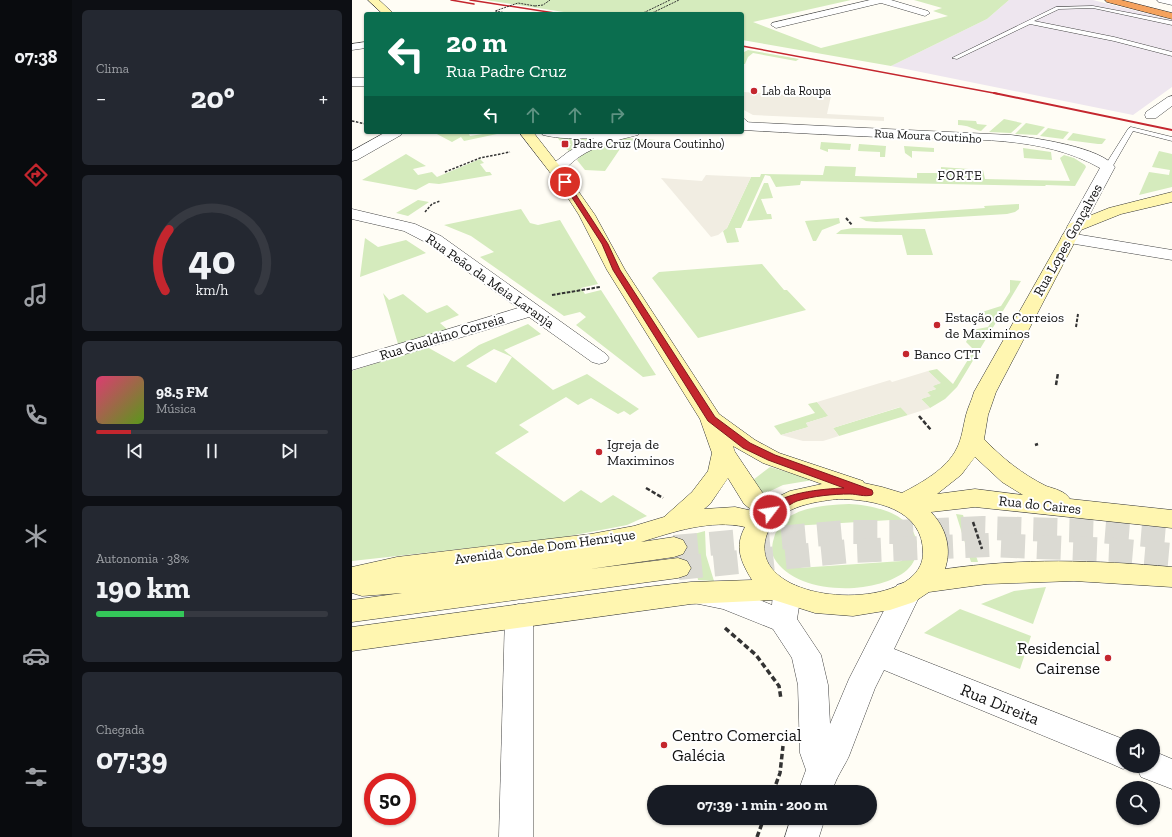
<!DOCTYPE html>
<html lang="pt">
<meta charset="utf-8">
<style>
:root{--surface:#171b24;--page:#242831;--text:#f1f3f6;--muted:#9ea1a6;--line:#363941;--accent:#c4262e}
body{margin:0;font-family:"Zilla Slab",serif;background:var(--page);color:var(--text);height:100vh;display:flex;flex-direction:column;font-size:15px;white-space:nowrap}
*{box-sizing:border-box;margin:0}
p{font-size:13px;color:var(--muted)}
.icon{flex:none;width:22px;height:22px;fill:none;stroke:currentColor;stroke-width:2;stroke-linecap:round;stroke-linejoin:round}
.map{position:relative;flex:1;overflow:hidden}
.panel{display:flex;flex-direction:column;gap:10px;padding:10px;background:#0d0f14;width:280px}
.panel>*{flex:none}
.hud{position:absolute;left:12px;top:12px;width:380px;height:122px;border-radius:4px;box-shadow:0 1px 3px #0004;background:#0b6e4f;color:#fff;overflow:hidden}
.controls{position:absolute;left:764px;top:729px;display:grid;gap:8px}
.controls a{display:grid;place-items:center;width:44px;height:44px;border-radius:50%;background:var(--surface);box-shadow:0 1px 3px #0004;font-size:20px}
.speed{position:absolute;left:12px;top:773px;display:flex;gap:8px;font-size:20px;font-weight:700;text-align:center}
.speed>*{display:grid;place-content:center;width:52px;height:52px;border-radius:50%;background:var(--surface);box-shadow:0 1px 3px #0004;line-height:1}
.speed .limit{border:6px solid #d22;background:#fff;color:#111}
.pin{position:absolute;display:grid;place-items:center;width:34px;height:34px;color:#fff;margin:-17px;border:2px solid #fff;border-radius:50%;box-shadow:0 1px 4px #0007}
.me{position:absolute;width:44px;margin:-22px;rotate:59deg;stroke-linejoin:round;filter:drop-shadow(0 0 3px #0008)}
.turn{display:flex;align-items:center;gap:14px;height:84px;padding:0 16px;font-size:18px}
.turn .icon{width:52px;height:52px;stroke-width:2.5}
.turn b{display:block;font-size:28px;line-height:34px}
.lanes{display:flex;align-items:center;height:38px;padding:0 16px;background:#0003;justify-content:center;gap:20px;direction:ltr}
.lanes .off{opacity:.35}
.big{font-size:30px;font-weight:800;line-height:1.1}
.panel .widget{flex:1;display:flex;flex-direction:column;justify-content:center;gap:6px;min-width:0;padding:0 14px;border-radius:6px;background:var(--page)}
.panel .dial{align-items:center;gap:0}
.dial svg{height:104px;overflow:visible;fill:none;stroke:var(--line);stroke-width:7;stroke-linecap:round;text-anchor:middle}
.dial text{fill:var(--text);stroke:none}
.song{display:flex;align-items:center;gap:12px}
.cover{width:48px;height:48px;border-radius:6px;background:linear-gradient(135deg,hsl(340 70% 55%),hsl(90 70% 35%))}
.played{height:4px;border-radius:2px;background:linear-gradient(90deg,var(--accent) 15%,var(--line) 15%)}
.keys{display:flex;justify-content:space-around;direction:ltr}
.heat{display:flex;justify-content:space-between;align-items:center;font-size:22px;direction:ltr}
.charge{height:6px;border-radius:3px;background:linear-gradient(90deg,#34c759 38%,var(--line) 0)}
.trip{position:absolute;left:295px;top:785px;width:230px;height:40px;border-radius:20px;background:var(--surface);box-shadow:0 1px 3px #0004;font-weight:800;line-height:40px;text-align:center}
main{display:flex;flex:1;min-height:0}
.tabs{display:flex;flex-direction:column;width:72px;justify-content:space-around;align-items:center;background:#090b0e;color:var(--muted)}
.tabs .icon{width:28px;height:28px}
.tabs .on{color:var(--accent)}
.tabs b{font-size:18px;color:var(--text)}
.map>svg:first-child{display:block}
</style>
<main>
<nav class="tabs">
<b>07:38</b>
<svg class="icon on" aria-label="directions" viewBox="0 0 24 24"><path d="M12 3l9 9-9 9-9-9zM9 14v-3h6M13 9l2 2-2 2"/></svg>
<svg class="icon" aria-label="music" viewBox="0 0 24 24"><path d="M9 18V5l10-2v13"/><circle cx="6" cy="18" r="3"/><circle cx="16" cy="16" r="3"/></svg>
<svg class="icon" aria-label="phone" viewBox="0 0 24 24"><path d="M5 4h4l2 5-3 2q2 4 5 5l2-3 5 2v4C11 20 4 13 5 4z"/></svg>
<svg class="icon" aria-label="climate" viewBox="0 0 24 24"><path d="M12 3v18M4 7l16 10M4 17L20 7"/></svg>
<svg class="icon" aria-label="car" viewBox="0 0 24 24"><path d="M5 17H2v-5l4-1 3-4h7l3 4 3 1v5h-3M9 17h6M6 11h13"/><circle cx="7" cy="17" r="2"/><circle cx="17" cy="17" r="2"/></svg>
<svg class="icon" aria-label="filters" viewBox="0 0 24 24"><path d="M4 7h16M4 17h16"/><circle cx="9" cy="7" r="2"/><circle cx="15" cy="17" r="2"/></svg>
</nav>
<section class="panel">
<div class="widget"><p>Clima</p>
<div class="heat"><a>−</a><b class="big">20°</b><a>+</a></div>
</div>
<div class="widget dial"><svg viewBox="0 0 100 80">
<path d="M14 69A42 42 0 1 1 86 69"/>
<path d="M14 69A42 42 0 0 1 17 22" stroke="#c4262e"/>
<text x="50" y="56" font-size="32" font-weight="700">40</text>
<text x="50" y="72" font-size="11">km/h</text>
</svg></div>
<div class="widget">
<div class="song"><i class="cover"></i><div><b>98.5 FM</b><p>Música</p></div></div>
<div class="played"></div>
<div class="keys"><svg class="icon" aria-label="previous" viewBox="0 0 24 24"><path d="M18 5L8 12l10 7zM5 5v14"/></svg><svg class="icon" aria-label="pause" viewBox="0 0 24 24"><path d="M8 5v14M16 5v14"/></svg><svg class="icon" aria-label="next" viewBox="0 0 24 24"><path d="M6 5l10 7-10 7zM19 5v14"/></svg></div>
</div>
<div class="widget"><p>Autonomia · 38%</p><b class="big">190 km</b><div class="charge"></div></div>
<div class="widget"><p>Chegada</p><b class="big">07:39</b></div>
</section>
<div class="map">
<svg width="820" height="837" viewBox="0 0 820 837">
<rect width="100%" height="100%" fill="#fffdf5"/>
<!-- industrial -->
<path fill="#eee6ef" d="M 657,0 L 741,0 L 820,20 L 820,87 L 781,115 L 539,66 L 635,19 Z"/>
<!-- green -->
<g fill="#d5ebbd" fill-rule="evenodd">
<path d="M 133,0 L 499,0 L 401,22 L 469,48 L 596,16 L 581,11 L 590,8 L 562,0 L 657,0 L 635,19 L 539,66 L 390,40 L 390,14 L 225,14 Z"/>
<path d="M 396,50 L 447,59 L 444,61 L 401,53 L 396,57 L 393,64 L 390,64 L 390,53 Z"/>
<path d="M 652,119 L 670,123 L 659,133 L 637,132 Z"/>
<path d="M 606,120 L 624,121 L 625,124 L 635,125 L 629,131 C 620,129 616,125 606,125 Z"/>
<path d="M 674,123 L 693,127 L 685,135 L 663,134 Z"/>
<path d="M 696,128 L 717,132 L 711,139 L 688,136 Z"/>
<path d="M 81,132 L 116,132 L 118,136 L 143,132 L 145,134 L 112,141 L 109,137 L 100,142 Z"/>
<path d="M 721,133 L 754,139 L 750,144 L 746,144 L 715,140 Z"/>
<path d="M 204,136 L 241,137 L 243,139 L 217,151 L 212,147 L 219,145 L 216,141 L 209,142 Z"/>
<path d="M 275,138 L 304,140 L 302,144 L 272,143 L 253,171 L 233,170 L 225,160 C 237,146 259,143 275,138 Z"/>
<path d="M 469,142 L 499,144 L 498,150 L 476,149 L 476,152 L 468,149 Z"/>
<path d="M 507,144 L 534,146 L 533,157 L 528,157 L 528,152 L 506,151 Z"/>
<path d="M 552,146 L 582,148 L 582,152 L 560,151 L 560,158 L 553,153 Z"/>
<path d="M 671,148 L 699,152 L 700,160 L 672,158 Z"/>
<path d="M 807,151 L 820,154 L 820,187 L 787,195 L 797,172 L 817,175 L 818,170 L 800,167 Z"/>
<path d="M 54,154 L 74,166 L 61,169 L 66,175 L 80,172 L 85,177 L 128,159 L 132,163 L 128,164 L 134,172 L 138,172 L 140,175 L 87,184 L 77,183 L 64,190 L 10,180 Z"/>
<path d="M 712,155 L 722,158 L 733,165 L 734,167 L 723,186 L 694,185 L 693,186 L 449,181 L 448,185 L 424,187 L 418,176 L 413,175 L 389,228 L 383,228 L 387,242 L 375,243 L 371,231 L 375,228 L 399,177 L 408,177 L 409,174 L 471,175 L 473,166 L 504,167 L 503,176 L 565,178 L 565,173 L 589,173 L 589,167 L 631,170 L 633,179 L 718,181 L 708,158 Z"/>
<path d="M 412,183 L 416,183 L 421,198 L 409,199 L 415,214 L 419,214 L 420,219 L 395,221 Z"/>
<path d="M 66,200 L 77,202 L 56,216 L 44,213 Z"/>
<path d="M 667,204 L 667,209 L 663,212 L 655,214 L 524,222 L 514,221 L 507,217 L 633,208 L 632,206 Z"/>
<path d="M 169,209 L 178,223 L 186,225 L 208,220 L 246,284 L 229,288 L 233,294 L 249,290 L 304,375 L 291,377 L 224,325 L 234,317 L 228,312 L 212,316 L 128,257 L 142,252 L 119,236 L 92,225 Z"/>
<path d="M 487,218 L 488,223 L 470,230 L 464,241 L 461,241 L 453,221 Z"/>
<path d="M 501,228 L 573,229 L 581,255 L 555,255 L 550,235 L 484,234 L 489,230 Z"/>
<path d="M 13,238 L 26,247 L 54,240 L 74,253 L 8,277 Z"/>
<path d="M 410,264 L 432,290 L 435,290 L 454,310 L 346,338 L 300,278 L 307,272 Z"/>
<path d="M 658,280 L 669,281 L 605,387 L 593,399 L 578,408 L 569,399 L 578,396 L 575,392 L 584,389 L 580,386 L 588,383 L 576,371 L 585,369 L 601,384 L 622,350 L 614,342 L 620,330 L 636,327 L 640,321 L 630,312 L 649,306 L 658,292 Z"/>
<path d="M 31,293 L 37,300 L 51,294 L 75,313 L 95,305 L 107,315 L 88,323 L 96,330 L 46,344 Z"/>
<path d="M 176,324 L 189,334 L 152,350 L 201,390 L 235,374 L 287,409 L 278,415 L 272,411 L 266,414 L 239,398 L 226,405 L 214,397 L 167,425 L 177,432 L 143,453 L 212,502 L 229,490 L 249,503 L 261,495 L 295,516 L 275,525 L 207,538 L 0,561 L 0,371 L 75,347 L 102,362 L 127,345 ZM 142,349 L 160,357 L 144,383 L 114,366 Z"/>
<path d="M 465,402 L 477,416 L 454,423 L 457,427 L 429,435 L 422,426 L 463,413 L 456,404 Z"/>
<path d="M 549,407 L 556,415 L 487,436 L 481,428 Z"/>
<path d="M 418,467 L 461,480 L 431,485 L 406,497 L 401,480 Z"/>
<path d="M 497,504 C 522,505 564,514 565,546 C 565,555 562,564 555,570 C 525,596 444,596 422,558 C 419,552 420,544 422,538 C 430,507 471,505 497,504 ZM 539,520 L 550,561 L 446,568 L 440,526 Z"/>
<path d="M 604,514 L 611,515 L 626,562 L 619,562 Z"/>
<path d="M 353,531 L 354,555 L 362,581 L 346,580 L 338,535 Z"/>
<path d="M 694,587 L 681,624 L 629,604 L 662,591 Z"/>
<path d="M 608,609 L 679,636 L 668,669 L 572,633 Z"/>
</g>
<!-- plaza -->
<g fill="#f1ede2">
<path d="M 390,92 L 479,96 L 475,114 L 532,117 L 532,121 L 401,115 L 390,109 Z"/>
<path d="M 354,175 L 399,177 L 375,228 L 366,235 L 359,237 L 309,178 L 350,181 Z"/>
<path d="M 576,371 L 589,383 L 581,386 L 584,389 L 575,392 L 579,396 L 569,399 L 578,408 L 556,415 L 548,407 L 481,428 L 487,436 L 471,441 L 451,441 L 429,435 L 456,427 L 454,423 L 476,416 L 465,402 L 538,380 L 540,382 Z"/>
</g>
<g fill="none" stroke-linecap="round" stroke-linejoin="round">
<!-- secondary-tunnel -->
<g stroke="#dbdad3" stroke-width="24" stroke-dasharray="24 12" stroke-linecap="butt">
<path d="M 322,547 L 494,532 L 542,532 L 631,528 L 745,531 L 820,537"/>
<path d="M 326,568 L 498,551 L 638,545 L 762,550 L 820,555"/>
</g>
<defs>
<g id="lane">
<path d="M 741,6 L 820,21 L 820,25 L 741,8 L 707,9 L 682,21 L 762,37 L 820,52 L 820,56 L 762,41 L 678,24 L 605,59 L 600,58 L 704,7 Z"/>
<path d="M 390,117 L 397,123 L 396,128 L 391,127 Z"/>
<path d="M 779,127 L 820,137 L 820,141 L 781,131 L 759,169 L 753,169 L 752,167 L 776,129 Z"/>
</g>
<g id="street">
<path d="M 518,0 L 539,0 L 576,11 L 578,13 L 573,16 L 529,3 L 424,28 L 419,25 L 420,23 Z"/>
<path d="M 805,0 L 820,0 L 820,5 L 807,2 Z"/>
<path d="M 14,42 L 14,48 L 0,50 L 0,44 Z"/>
<rect x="0" y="78" width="14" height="8"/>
<path d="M 820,96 L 820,106 L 804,118 L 794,118 L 793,115 L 794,112 L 816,97 Z"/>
<path d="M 390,122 L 659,135 C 683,138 749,147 763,167 L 731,227 L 729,230 L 723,232 L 717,230 L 715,227 L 748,168 C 690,135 616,140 551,138 C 498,136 444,133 390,130 Z"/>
<path d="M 34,132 L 51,132 L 49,135 L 5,160 L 0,161 L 0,151 Z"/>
<path d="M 189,132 L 256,132 L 257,133 L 288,132 L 286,135 C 265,140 245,145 227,157 C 218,163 210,175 198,172 L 196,169 L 198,166 L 216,152 L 242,138 C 225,139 208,139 191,135 Z"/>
<path d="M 0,209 L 63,224 L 89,236 L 254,354 L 257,358 L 254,362 L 247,364 L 240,362 L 177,317 L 0,370 L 0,358 L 166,308 L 77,244 L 52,231 L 0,219 Z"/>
<path d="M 717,233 L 820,250 L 820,260 L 711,242 L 709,238 L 711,234 Z"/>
<path d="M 555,582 L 565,585 L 569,593 L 542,649 L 771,739 L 771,766 L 778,766 L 771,769 L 760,764 L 532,670 L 523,688 L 497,756 C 491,769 484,777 480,792 L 446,792 L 454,770 L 448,753 L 446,685 L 440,658 L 421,629 L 371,609 L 342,603 L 338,595 L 342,587 C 367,580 397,596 420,605 L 421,594 L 425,586 L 435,583 L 445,586 L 449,594 L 445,619 L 469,655 L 476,685 L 478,724 L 497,679 L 545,585 Z"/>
<path d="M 167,604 L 177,607 L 181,615 L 181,837 L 147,837 L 153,615 L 157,607 Z"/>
<path d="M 801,751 L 820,759 L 820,789 L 789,777 L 784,766 L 801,766 Z"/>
<path d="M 439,818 L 473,818 L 467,837 L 433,837 Z"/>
</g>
<g id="secondary">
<path d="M 16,0 L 27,0 L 42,14 L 31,14 Z"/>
<path d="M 167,132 L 181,132 L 217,178 L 243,215 L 273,270 L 367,414 L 403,440 L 427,453 L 511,481 L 512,483 L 530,487 L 550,493 C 569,483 595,469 605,448 C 610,438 611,427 614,415 C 616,407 620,400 622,392 L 717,224 L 757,208 L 820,192 L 820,202 L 769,214 L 729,230 L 644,392 L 636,415 L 632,439 C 650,458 670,474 694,486 C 703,489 713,491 718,499 L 820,510 L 820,528 L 623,507 L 579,512 C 594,528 600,548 593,569 C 670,558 743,560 820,567 L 820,587 L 722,581 L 635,584 L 577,592 L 562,602 L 538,610 L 501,616 L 463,613 L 422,600 L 339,604 L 0,651 L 0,627 L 294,587 L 339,582 L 400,580 C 389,562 382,547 393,527 C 359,519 321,532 289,542 L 322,537 L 331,540 L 335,547 L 331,554 L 322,557 L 238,569 L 326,558 L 335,561 L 339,568 L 335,575 L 326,578 L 0,622 L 0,600 L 50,593 L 10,596 L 0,593 L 0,567 L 45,557 L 239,534 L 282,526 L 312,517 L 340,492 L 356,471 L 360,453 L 348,419 L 255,270 L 227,215 L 207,184 ZM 381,446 L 411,463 L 470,484 L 438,491 L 419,500 L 410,492 L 383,452 ZM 623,457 L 650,482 L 671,495 L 623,489 L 585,494 L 609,475 ZM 376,478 L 392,504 L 401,511 L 383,507 L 352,509 L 358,504 ZM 485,499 C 521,499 572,508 571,554 C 569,616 389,607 415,534 C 425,507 461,502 485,499 Z"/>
</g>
<path id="highway" d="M 753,0 L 769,0 L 820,13 L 820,19 L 755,2 Z"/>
</defs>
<!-- lane casing -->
<use href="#lane" stroke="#444" stroke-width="1"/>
<!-- street casing -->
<use href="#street" stroke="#444" stroke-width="1"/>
<!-- secondary casing -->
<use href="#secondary" stroke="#333" stroke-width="1"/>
<!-- highway casing -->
<use href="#highway" stroke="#222" stroke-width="1"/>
<!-- path-far4 -->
<g stroke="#333" stroke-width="1" stroke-dasharray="2 1" stroke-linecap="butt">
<path d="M 183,6 L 191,5 L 198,0"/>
<path d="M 289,14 L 318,0"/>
<path d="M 298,14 L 327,0"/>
</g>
<!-- path-far3 -->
<g stroke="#333" stroke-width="1.5" stroke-dasharray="2.5 1.5" stroke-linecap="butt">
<path d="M 0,121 L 14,124"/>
<path d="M 93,172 L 128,158 L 158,152"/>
<path d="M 73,212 L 80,204 L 88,201"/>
</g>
<!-- path-far2 -->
<g stroke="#333" stroke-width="2" stroke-dasharray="3.5 1.5" stroke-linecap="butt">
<path d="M 494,218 L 500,225"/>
<path d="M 200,295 L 248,287"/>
<path d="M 724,327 L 726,314"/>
</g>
<!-- path-far1 -->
<g stroke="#333" stroke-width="2.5" stroke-dasharray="4.5 2" stroke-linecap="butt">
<path d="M 704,385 L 706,373"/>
<path d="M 567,416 L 579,430"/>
<path d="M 683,445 L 686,444"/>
<path d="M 294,488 L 311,498"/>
<path d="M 621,522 L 630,549"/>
</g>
<!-- path -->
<g stroke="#333" stroke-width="3.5" stroke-dasharray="5.5 3" stroke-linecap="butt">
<path d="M 373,628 L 404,655 L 427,686 L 429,699"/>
<path d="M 421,792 L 428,773 L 431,746"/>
<path d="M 405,837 L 412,818"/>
</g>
<!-- lane -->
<use href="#lane" fill="#fff" fill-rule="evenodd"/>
<!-- street -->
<use href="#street" fill="#fff" fill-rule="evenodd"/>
<!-- secondary -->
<use href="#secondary" fill="#fff6b0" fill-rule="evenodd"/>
<!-- highway -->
<use href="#highway" fill="#f5a25d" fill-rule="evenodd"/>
<!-- rail-far1 -->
<g stroke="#c4262e" stroke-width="1.5">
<path d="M 99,0 L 122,4"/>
<path d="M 118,0 L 209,14"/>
<path d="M 390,46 L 647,94"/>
</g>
<!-- rail -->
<path stroke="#c4262e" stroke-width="2" d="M 642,93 L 820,130"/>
<!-- path-bridge -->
<path stroke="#333" stroke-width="1" stroke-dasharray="2 1" stroke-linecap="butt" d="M 160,14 L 143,11 L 166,3 L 183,6"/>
</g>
<!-- route -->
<path fill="#c4262e" stroke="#7f191e" d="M 211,181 L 215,181 L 256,244 L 268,270 L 363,417 L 398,443 L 423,455 L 520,490 L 521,493 L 520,495 C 512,497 505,494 498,494 C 481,494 461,496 445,501 C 437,504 422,517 414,514 L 413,512 C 425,492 472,489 492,488 L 416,460 L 391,448 L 356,421 L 261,270 L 250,244 L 210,182 Z"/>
<!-- markers -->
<g fill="#c4262e" stroke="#fff" stroke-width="1.5">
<circle cx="402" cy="91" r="4"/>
<rect x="209" y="140" width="8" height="8" rx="2"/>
<circle cx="585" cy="325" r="4"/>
<circle cx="554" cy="354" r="4"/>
<circle cx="247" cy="452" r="4"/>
<circle cx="756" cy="658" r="4"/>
<circle cx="312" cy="745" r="4"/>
</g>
<g text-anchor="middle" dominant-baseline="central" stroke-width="4" stroke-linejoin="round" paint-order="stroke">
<!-- far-poi labels -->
<g font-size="12" fill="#111" stroke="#fff" text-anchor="start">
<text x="410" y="91">Lab da Roupa</text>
<text x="221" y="144">Padre Cruz (Moura Coutinho)</text>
</g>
<!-- far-street labels -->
<g font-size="12" fill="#111" stroke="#fff">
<text transform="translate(576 136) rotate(3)">Rua Moura Coutinho</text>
</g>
<!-- far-neighbourhood labels -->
<g font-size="13" letter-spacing="1" fill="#111" stroke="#fff">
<text x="608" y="175">FORTE</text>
</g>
<!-- street labels -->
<g font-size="14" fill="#111" stroke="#fff">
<text transform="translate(716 240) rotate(-61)">Rua Lopes Gonçalves</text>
<text transform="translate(138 281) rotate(35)">Rua Peão da Meia Laranja</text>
<text transform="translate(90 337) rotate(-17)">Rua Gualdino Correia</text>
<text transform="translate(688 505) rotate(6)">Rua do Caires</text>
<text transform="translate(193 547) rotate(-8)">Avenida Conde Dom Henrique</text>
</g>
<!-- poi labels -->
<g font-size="14" fill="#111" stroke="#fff" text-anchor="start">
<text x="593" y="317">Estação de Correios<tspan x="593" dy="16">de Maximinos</tspan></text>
<text x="562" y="354">Banco CTT</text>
<text x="255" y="444">Igreja de<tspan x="255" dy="16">Maximinos</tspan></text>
</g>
<!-- near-poi labels -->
<g font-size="17" fill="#111" stroke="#fff" text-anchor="end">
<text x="748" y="648">Residencial<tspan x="748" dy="20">Cairense</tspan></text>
<text x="320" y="735" text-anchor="start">Centro Comercial<tspan x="320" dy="20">Galécia</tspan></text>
</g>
<!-- near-street labels -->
<g font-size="17" fill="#111" stroke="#fff">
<text transform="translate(648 704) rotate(22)">Rua Direita</text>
</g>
</g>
</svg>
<div class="controls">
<a><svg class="icon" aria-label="sound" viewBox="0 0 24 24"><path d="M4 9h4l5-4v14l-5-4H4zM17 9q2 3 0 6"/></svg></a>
<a><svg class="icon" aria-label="search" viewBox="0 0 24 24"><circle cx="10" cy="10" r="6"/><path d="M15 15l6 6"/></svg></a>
</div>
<div class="speed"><div class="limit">50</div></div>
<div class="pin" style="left:213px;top:182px;background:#d93025"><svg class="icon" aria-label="arrive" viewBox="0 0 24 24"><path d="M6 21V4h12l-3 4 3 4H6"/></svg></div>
<svg class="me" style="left:418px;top:512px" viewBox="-20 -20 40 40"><circle r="17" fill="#c4262e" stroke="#fff" stroke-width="3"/><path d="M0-11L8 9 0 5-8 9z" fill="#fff"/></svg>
<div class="trip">07:39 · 1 min · 200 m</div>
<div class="hud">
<div class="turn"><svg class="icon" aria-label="left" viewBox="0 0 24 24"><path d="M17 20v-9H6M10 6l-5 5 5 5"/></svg><div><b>20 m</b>Rua Padre Cruz</div></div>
<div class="lanes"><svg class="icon" aria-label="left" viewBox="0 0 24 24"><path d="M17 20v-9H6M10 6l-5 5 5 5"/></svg><svg class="icon off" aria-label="ahead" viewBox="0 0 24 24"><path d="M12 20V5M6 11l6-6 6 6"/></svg><svg class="icon off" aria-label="ahead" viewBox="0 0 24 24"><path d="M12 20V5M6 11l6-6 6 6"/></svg><svg class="icon off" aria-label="right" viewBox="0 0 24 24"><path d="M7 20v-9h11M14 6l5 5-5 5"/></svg></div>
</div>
</div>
</main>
